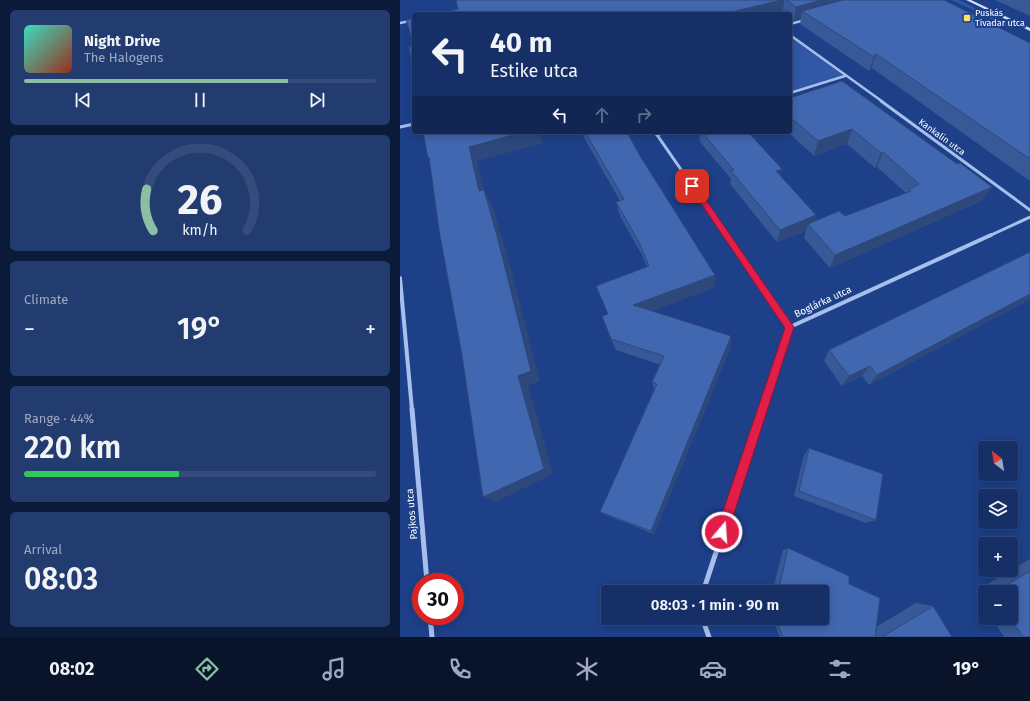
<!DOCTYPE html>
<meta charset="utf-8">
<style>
:root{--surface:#163067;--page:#233c70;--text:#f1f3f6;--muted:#9ea9c0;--line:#354b7b;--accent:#8abfa5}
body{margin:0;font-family:"Fira Sans",sans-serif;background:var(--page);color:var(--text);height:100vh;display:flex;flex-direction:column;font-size:15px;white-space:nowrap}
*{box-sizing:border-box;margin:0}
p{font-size:13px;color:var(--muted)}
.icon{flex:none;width:22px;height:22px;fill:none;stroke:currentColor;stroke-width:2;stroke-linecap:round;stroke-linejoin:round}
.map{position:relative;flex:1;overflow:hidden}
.side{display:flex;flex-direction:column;gap:10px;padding:10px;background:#0c1a39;width:400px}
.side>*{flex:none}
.banner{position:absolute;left:12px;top:12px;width:380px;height:122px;border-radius:4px;box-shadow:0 2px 10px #0003,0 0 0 1px var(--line);background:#163067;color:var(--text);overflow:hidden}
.needle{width:26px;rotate:329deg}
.buttons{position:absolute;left:578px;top:441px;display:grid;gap:8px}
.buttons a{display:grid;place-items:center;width:40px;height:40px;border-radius:4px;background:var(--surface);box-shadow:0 2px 10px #0003,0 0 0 1px var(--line);font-size:20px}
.speed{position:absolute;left:12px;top:573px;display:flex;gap:8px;font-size:20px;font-weight:700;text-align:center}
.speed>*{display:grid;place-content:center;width:52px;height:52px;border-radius:50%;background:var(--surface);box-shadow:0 2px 10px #0003,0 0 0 1px var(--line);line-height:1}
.speed .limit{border:6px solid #d22;background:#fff;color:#111}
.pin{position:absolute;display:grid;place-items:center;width:34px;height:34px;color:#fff;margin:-17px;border-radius:8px;box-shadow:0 2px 6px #0006}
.me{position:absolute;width:44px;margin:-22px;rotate:18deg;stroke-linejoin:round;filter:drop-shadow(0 0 3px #0008)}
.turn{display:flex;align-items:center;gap:14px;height:84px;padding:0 12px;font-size:18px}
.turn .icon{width:52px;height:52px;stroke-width:2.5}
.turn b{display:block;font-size:28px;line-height:34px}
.lanes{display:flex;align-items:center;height:38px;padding:0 12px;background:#0003;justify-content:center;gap:20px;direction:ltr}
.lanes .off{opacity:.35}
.big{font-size:30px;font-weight:600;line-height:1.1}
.side .widget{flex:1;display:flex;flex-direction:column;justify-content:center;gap:6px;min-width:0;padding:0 14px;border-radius:6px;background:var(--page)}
.side .dial{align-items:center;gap:0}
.dial svg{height:104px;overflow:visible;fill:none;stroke:var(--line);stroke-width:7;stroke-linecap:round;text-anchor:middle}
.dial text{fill:var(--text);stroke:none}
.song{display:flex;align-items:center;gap:12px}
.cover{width:48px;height:48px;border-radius:6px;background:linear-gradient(135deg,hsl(170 70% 55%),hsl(10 70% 35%))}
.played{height:4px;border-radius:2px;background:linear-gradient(90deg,var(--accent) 75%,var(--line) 75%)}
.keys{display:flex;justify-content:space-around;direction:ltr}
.heat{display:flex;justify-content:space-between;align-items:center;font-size:22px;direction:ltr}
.charge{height:6px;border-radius:3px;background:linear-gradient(90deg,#34c759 44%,var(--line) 0)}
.trip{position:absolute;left:201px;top:585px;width:228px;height:40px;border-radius:4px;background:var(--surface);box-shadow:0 2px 10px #0003,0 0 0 1px var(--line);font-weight:600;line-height:40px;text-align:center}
.dock{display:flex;height:64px;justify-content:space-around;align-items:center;background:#091329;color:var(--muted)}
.dock .icon{width:28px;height:28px}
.dock .selected{color:var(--accent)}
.dock b{font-size:18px;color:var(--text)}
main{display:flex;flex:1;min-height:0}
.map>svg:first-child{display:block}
</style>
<main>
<section class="side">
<div class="widget">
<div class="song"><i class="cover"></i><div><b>Night Drive</b><p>The Halogens</p></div></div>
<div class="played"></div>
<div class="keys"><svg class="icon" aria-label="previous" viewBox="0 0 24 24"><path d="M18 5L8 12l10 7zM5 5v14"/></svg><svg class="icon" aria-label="pause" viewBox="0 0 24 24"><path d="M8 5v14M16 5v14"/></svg><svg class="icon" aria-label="next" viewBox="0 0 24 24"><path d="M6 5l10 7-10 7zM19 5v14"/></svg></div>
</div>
<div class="widget dial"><svg viewBox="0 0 100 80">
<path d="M14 69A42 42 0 1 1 86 69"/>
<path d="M14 69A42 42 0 0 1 9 37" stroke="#8abfa5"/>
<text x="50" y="56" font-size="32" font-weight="700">26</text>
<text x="50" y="72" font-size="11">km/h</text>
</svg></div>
<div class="widget"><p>Climate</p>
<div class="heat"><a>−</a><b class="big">19°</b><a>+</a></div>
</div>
<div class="widget"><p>Range · 44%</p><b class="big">220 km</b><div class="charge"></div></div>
<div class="widget"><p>Arrival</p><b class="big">08:03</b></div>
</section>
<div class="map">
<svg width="630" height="637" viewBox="0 0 630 637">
<rect width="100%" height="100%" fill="#1d4089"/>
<!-- green -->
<g fill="#3058a6">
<path d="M 552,0 L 559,0 L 612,26 L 608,27 Z"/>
<path d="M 390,35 L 445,76 L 390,93 Z"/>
</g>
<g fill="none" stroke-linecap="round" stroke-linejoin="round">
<!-- street-far3 -->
<g stroke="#a7bfec" stroke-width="2.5">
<path d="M 0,23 L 14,20"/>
<path d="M 390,24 L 405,20"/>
<path d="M 390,35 L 483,102"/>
<path d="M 390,93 L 445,76"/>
</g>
<!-- street-far2 -->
<g stroke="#a7bfec" stroke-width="3">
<path d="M 481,101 L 630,210"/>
<path d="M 0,127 L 14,124"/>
<path d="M 255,132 L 327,236"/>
<path d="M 257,135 L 265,132"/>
<path d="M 589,236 L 630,217"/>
</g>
<!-- street-far1 -->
<g stroke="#a7bfec" stroke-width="4">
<path d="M 326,235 L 390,327"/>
<path d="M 0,278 L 12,410"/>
<path d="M 363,410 L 390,327 L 591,235"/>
</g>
<!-- street -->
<g stroke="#a7bfec" stroke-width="5">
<path d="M 12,409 L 27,582"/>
<path d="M 303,592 L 363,409"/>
<path d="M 30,616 L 32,637"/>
<path d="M 305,618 L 305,626 L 309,637"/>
</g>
<!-- secondary -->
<path fill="#d3dff9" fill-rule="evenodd" d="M 566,0 L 571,0 L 630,28 L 630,31 Z"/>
</g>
<!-- wall -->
<g fill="#385997">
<path d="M 56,0 L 544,0 L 630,43 L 630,181 L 472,68 L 469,71 L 400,24 L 401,18 L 394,20 L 390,17 L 390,14 L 385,14 L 383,12 L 58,9 Z"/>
<path d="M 595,0 L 630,0 L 630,16 Z"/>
<path d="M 390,98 L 557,164 L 592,187 L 581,201 L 430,268 L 404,238 L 406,231 L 377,242 L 330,184 L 331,179 L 300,142 L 299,132 L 348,132 L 414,221 L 445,216 L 506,193 L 477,167 L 475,168 L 447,144 L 414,156 L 388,132 L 390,132 Z"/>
<path d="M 181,132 L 227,132 L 240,156 L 315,275 L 315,287 L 252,311 L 331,336 L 331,346 L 254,534 L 206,515 L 200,512 L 254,389 L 252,382 L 261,365 L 216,350 L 211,339 L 208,314 L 247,267 L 242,255 L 220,216 L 216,202 L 220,201 Z"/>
<path d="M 630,252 L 630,299 L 469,385 L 462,376 L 442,386 L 424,361 L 429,350 Z"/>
<path d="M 409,448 L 476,520 L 466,523 L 394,496 L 404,455 Z"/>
<path d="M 388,548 L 449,584 L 476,627 L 516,603 L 533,606 L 552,637 L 380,637 L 372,618 L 422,618 L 422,592 L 372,592 L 383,550 Z"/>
<path d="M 630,559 L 630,637 L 604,637 L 592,618 L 611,618 L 611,592 L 585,592 L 585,606 L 576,591 Z"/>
</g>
<!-- shaded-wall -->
<g fill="#2e487b">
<path d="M 381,0 L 384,0 L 383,12 L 377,14 L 324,14 Z"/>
<path d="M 422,0 L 470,0 L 402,11 L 401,18 L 394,20 L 396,7 Z"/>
<path d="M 476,54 L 472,68 L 469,71 L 474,57 Z"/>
<path d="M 452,129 L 447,144 L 414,156 L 418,141 Z"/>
<path d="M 124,132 L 139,132 L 143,143 L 77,161 L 84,191 L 92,204 L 106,250 L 140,381 L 128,385 L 153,474 L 96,502 L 83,497 L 118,376 L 79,191 L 69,147 Z"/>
<path d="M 483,152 L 477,167 L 475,168 L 481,153 Z"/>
<path d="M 382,169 L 379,182 L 376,171 Z"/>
<path d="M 592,187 L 581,201 L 430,268 L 435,255 Z"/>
<path d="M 416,215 L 413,228 L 408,224 L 406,231 L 377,242 L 380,230 Z"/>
<path d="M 315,275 L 315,287 L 237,317 L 233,305 Z"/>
<path d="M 630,294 L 630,299 L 469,385 L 477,375 Z"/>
<path d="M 331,336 L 331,346 L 254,534 L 251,531 Z"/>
<path d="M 470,366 L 462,376 L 442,386 L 449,376 Z"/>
</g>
<!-- building -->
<g fill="#4167b0" stroke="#2e487b">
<path d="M 56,0 L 381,0 L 324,14 L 35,14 L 58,9 Z"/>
<path d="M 386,0 L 422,0 L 396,7 Z"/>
<path d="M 443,0 L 544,0 L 630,43 L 630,159 L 476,54 L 474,57 L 402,11 Z"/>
<path d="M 14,18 L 14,78 L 9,47 L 14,46 L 6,20 Z"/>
<path d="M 442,81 L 557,164 L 560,163 L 592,187 L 435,255 L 408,224 L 439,211 L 445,216 L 511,191 L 509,189 L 519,184 L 483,152 L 481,153 L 452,129 L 418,141 L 390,117 L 390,98 Z"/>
<path d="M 23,132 L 124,132 L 69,147 L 79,191 L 84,190 L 97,236 L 131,371 L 118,376 L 144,469 L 83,497 L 62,355 L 39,230 L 29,157 L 28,158 Z"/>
<path d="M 185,132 L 227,132 L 240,156 L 315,275 L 233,305 L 331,336 L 251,531 L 200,512 L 257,384 L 252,382 L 264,356 L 211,339 L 202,316 L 208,314 L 196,286 L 249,266 L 239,242 L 216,202 L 224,199 Z"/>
<path d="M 302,132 L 348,132 L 382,169 L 376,171 L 416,215 L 380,230 L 331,171 L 334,170 Z"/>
<path d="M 630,252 L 630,294 L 477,375 L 470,366 L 449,376 L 429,350 Z"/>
<path d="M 409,448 L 483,474 L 476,520 L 399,491 Z"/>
<path d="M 388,548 L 449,576 L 449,584 L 480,598 L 475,637 L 383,637 L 375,618 L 422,618 L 422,592 L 378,592 Z"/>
<path d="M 630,571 L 630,637 L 623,637 L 610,618 L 611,618 L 611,592 L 595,592 Z"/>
<path d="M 533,606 L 552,637 L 482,637 Z"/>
</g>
<!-- route -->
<path fill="#e11d48" stroke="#92132f" d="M 292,183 L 295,184 L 394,327 L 328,532 L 326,536 L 322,538 L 318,536 L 316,532 L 385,328 L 290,187 L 289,186 Z"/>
<!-- markers -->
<rect fill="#fbe065" stroke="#1d4089" stroke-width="1.5" x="563" y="14" width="8" height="8" rx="2"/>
<g text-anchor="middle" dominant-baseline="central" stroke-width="4" stroke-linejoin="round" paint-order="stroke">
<!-- far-poi labels -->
<g font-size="9" fill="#fff" stroke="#1d4089" text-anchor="start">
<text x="575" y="13">Puskás<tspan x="575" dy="10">Tivadar utca</tspan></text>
</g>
<!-- far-street labels -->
<g font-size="9" fill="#fff" stroke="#1d4089">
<text transform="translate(542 137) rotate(36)">Kankalin utca</text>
</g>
<!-- street labels -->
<g font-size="10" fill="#fff" stroke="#1d4089">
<text transform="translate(423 302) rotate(-25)">Boglárka utca</text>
<text transform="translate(12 514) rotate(-95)">Pajkos utca</text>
</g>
</g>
</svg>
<div class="buttons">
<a><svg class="needle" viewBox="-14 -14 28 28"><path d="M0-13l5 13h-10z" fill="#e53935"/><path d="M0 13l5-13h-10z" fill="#9ea9c0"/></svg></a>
<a><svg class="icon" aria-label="layers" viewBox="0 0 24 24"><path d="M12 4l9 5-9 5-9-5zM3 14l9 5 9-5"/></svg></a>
<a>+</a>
<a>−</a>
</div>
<div class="speed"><div class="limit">30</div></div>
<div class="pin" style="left:292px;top:186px;background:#d93025"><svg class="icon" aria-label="arrive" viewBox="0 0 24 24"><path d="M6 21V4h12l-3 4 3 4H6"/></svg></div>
<svg class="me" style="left:322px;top:532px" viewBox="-20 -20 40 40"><circle r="17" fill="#e11d48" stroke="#fff" stroke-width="3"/><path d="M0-11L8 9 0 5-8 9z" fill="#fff"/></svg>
<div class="trip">08:03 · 1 min · 90 m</div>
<div class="banner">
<div class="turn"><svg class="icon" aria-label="left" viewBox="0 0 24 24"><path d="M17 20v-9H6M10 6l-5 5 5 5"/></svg><div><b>40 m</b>Estike utca</div></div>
<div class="lanes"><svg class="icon" aria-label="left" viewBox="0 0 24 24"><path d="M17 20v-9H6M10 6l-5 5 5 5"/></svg><svg class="icon off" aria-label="ahead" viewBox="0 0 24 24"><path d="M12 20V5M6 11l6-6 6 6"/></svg><svg class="icon off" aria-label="right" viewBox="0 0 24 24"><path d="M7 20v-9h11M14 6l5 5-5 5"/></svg></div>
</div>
</div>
</main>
<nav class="dock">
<b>08:02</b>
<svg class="icon selected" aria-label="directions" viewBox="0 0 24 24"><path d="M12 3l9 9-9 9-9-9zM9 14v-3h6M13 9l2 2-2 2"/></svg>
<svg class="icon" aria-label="music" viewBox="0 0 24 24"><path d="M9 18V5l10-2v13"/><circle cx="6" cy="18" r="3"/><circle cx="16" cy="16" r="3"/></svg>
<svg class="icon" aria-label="phone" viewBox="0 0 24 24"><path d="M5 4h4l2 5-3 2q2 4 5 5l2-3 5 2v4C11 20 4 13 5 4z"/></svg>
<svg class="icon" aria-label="climate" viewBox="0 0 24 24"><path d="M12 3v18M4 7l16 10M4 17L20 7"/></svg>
<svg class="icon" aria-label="car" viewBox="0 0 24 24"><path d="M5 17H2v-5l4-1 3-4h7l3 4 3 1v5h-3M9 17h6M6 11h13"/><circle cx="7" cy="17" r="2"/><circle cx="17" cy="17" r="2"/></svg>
<svg class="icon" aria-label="filters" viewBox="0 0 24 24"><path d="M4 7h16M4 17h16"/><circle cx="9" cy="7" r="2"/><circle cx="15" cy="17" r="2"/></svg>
<b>19°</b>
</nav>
